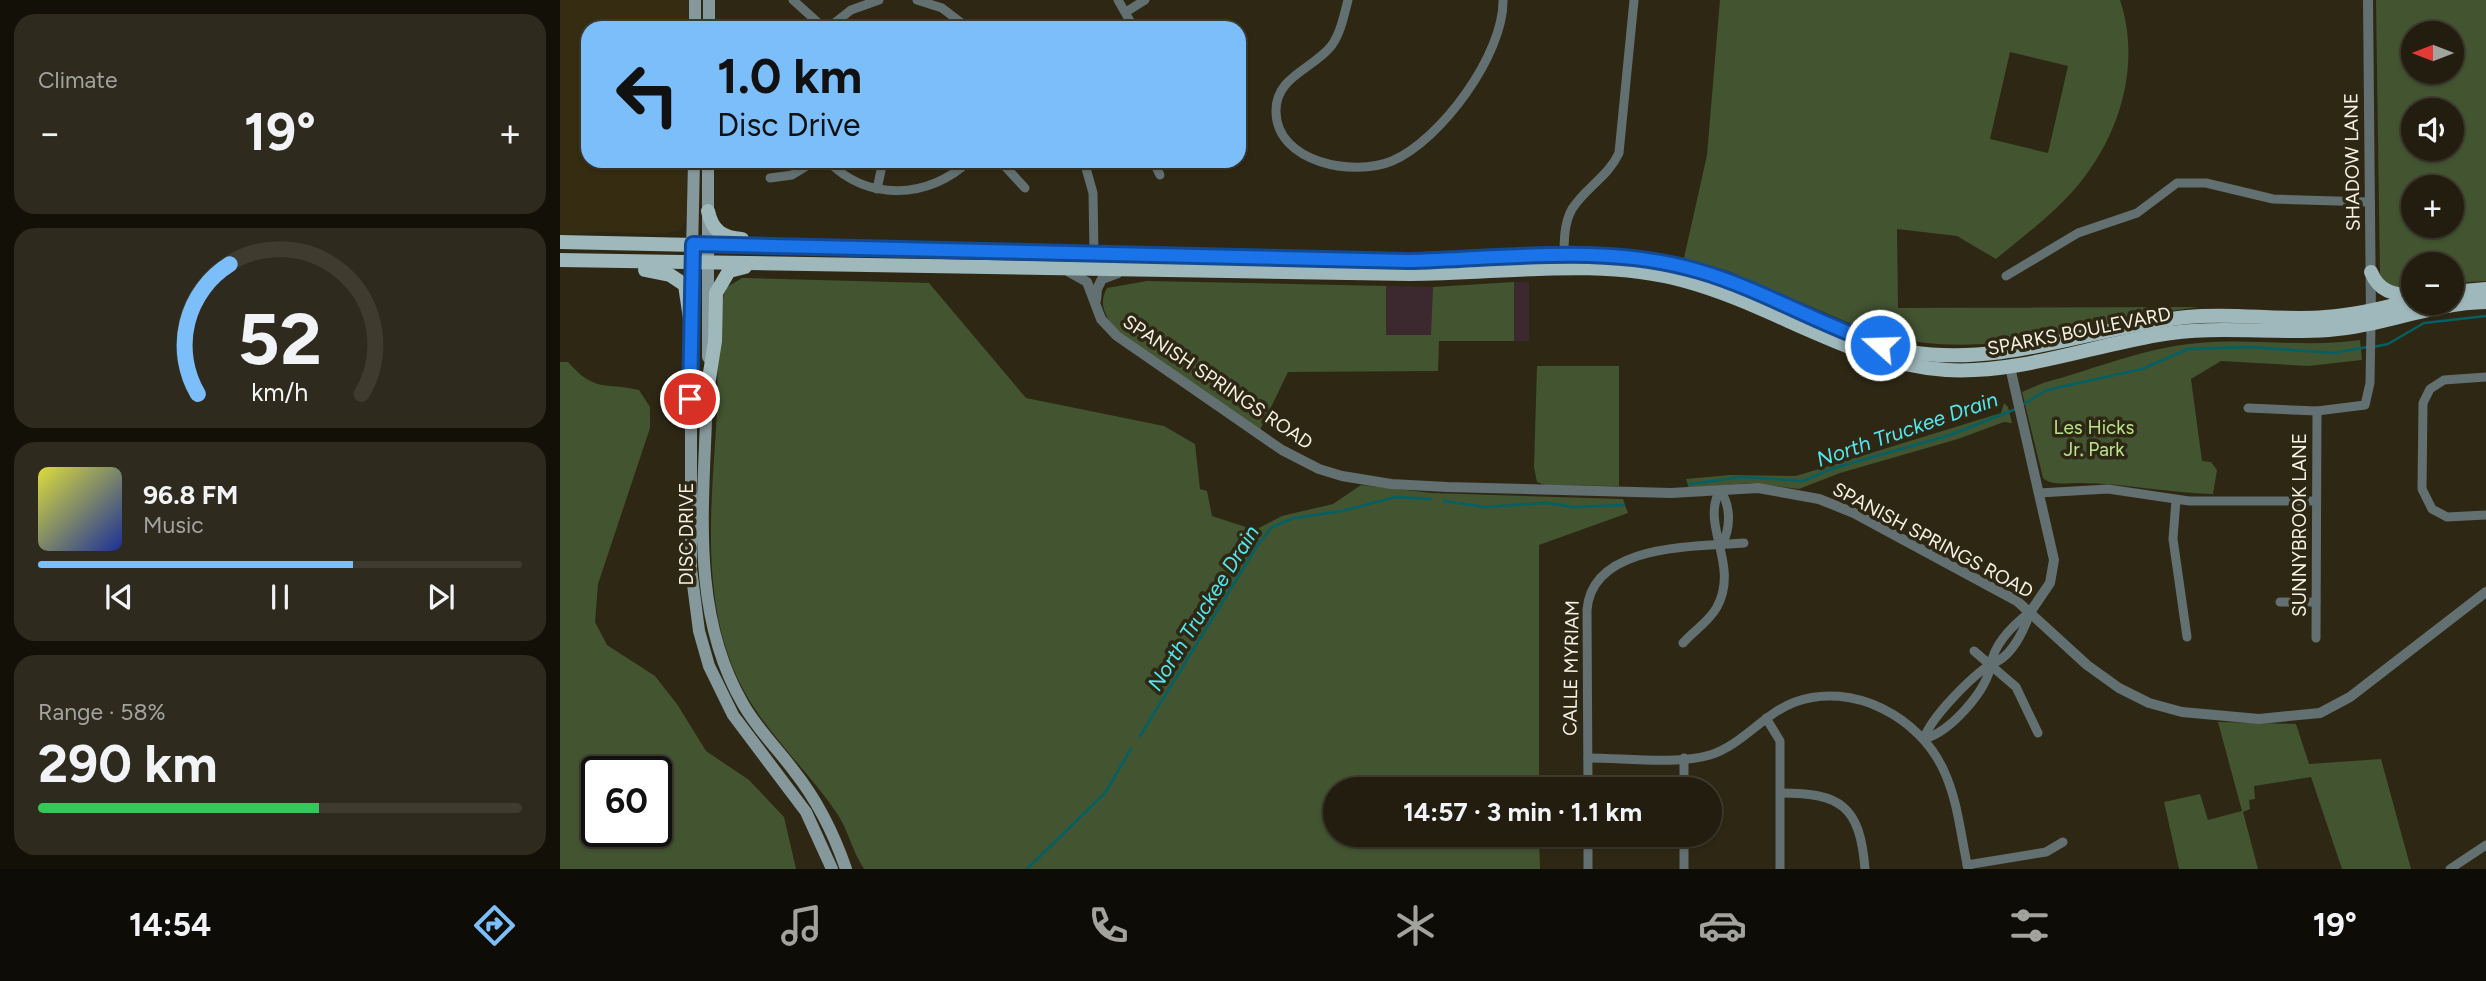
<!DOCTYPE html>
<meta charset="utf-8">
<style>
:root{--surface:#221d0f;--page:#2e2a1d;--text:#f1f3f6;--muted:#a2a29e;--line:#3f3b2f;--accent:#7cbef9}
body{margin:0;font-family:Figtree,sans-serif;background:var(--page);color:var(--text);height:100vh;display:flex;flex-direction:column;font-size:26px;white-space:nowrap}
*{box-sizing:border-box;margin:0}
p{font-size:23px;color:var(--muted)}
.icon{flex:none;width:38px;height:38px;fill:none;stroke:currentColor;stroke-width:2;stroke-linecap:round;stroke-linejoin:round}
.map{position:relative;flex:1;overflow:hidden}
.drawer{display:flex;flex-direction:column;gap:14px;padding:14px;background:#131008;width:560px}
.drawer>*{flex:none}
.hud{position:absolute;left:21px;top:21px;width:665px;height:147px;border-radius:21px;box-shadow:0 2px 5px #0004,0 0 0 2px var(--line);background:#7cbef9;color:#111;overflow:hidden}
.needle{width:46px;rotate:270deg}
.fabs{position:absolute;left:1841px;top:21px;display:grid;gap:14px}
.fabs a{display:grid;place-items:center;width:63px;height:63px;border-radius:50%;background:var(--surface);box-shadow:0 2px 5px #0004,0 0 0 2px var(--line);font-size:35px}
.speed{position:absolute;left:21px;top:756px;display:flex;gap:14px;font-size:35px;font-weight:700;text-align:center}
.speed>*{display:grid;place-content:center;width:91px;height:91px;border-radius:50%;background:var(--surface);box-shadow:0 2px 5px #0004,0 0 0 2px var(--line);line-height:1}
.speed .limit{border:4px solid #111;border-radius:10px;background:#fff;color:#111}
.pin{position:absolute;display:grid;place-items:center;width:60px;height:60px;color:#fff;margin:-30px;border:4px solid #fff;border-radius:50%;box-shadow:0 2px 7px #0007}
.me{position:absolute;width:77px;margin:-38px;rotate:290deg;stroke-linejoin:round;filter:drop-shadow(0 0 5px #0008)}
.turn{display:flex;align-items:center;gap:24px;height:147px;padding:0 21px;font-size:32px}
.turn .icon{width:91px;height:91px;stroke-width:2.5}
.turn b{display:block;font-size:49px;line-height:60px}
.big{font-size:52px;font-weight:700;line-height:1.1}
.drawer .card{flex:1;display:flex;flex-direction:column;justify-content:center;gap:10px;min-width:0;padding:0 24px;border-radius:21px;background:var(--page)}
.drawer .dial{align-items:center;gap:0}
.dial svg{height:182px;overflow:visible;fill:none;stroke:var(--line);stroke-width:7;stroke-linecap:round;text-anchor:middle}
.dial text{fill:var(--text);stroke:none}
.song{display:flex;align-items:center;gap:21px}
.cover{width:84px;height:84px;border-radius:10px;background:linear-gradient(135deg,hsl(60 70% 55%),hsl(230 70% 35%))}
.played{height:7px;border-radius:4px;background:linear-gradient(90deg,var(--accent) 65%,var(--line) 65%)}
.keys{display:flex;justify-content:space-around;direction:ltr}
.heat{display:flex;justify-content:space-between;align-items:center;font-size:38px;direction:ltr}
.charge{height:10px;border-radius:5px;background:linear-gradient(90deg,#34c759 58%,var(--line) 0)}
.trip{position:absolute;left:763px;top:777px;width:399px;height:70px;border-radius:35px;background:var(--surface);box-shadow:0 2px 5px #0004,0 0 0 2px var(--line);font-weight:700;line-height:70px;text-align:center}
.menu{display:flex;height:112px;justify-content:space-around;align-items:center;background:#0e0c06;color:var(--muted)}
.menu .icon{width:49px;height:49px}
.menu .on{color:var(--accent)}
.menu b{font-size:32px;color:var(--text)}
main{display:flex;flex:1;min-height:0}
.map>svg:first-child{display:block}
</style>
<main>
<section class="drawer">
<div class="card"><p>Climate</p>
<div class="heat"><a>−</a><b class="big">19°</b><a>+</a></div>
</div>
<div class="card dial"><svg viewBox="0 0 100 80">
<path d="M14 69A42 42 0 1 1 86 69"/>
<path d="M14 69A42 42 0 0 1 28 12" stroke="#7cbef9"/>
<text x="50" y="56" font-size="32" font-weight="700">52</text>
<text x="50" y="72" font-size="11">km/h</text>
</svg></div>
<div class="card">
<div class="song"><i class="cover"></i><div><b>96.8 FM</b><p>Music</p></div></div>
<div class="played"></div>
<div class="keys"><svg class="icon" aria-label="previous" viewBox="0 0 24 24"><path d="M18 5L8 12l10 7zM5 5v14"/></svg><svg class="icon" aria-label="pause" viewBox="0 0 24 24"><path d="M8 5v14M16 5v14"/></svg><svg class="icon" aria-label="next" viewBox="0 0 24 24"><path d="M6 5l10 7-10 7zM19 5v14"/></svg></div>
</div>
<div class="card"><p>Range · 58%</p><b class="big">290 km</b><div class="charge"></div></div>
</section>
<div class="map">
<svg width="1926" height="869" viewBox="0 0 1926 869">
<rect width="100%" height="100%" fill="#2e2714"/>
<!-- built -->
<path fill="#352c12" d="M 0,0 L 129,0 L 129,28 L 28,28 L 28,161 L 127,161 L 127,219 L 121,230 L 103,234 L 40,232 L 0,235 Z"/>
<!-- industrial -->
<g fill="#3c2930">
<rect x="954" y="282" width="15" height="59"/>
<path d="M 826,286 L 873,287 L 872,335 L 825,335 Z"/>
</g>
<!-- green -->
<g fill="#435431" fill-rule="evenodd">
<path d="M 1160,0 L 1560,0 C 1582,66 1559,139 1513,191 C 1491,216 1462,237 1436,259 L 1397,236 L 1337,229 L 1338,308 L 1638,307 C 1521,322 1422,369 1303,329 L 1168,271 L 1124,258 L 1147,155 ZM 1450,52 L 1508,66 L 1488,153 L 1430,139 Z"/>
<path d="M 1816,0 L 1926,0 L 1926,281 L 1892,283 L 1892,264 L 1853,264 L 1853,289 L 1829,286 L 1820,277 ZM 1853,33 L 1892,33 L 1892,72 L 1853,72 ZM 1853,110 L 1892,110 L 1892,149 L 1853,149 ZM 1853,187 L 1892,187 L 1892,226 L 1853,226 Z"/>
<path d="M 182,278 L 369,283 L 466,398 L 604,426 L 635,444 L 640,489 L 647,491 L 652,516 L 695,530 L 722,516 L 773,504 L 801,485 L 872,493 L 1063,499 L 1068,513 L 979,545 L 979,789 L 775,789 L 775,835 L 979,835 L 980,869 L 304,869 C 292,851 288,829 276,812 C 252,777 221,747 197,712 C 136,624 151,514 157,413 C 159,381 154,313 167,287 Z"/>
<path d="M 587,281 L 826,286 L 826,335 L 871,335 L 873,287 L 954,282 L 954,341 L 879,341 L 878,371 L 728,372 L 700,430 L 568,339 C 552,325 535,310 547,288 Z"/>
<path d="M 1800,340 L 1802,360 L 1748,366 L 1661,361 L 1631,379 L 1642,461 L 1651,462 L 1657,470 L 1653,494 C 1607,493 1564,483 1519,483 C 1507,483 1491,486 1483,478 L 1462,392 L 1483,383 C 1535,369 1586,347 1639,343 C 1693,338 1746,348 1800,340 Z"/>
<path d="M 0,362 L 8,362 C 35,393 44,382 79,390 L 90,407 L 90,428 L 38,584 L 35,622 L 47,645 L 95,676 L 117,704 L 146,751 L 189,780 L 224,817 L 236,869 L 0,869 ZM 37,772 L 96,772 L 96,831 L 37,831 Z"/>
<path d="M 977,366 L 1059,366 L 1059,486 L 985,485 L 977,482 L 974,467 Z"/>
<path d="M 1444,403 L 1448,407 L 1452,423 L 1444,422 L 1398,439 L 1280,473 L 1239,489 L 1191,483 L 1129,488 L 1126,479 L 1170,475 L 1236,476 L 1441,413 Z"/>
<path d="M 1658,722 L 1736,724 L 1749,764 L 1821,759 L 1851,869 L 1782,869 L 1751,777 L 1694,786 L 1695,799 L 1689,800 L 1690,809 L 1683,812 L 1698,869 L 1619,869 L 1604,802 L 1640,794 L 1648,820 L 1682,811 Z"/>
</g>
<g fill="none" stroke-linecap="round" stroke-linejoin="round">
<!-- stream -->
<g stroke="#036065" stroke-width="2.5">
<path d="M 1813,347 L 1828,344 L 1864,323 L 1926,316"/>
<path d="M 1462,405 L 1487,390 L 1582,369 L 1628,349 L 1690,347 L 1774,353 L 1807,347"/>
<path d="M 1130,484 L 1182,477 L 1243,481 L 1274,468 L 1390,435 L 1456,409"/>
<path d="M 884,501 L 925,507 L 987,503 L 1014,507 L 1064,505"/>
<path d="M 580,736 L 697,546 L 712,527 L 734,518 L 782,511 L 836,497 L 871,499"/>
<path d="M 467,869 L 545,793 L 571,749"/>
</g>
<!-- minor -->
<g stroke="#637071" stroke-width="9">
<path d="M 233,0 L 264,28"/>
<path d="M 357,0 L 382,8 L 408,28"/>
<path d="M 558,0 L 574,28"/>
<path d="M 788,0 C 784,15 781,32 772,45 C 754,69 715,76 716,112 C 717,163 794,177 832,161 C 881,140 944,54 943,0"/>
<path d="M 566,12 L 585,0"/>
<path d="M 268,28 L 291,10 L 319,0"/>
<path d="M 268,161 C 307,202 369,199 409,161"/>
<path d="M 440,161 L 465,188"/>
<path d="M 524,161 L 533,193 L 534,254"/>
<path d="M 593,161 L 600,175"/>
<path d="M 210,178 L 232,175 L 255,161"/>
<path d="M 317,189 L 323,161"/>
<path d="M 1004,258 C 1004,241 1004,223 1012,209 C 1026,187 1048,177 1059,153 L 1074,0"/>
<path d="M 1446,276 L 1518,233 L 1577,213 L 1617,183 L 1646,183 L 1713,199 L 1810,202"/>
<path d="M 1926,377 L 1884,380 L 1870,389 L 1863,403 L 1862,489 L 1872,509 L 1887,517 L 1926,515"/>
<path d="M 1688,408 L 1757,411 L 1805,405 L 1810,383 L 1811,324"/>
<path d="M 1479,493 L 1548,489 L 1629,501 L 1756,501"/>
<path d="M 1616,500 L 1613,539 L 1627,637"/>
<path d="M 1720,602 L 1756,602"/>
<path d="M 1756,638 L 1757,411"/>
<path d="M 1123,643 C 1134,630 1149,622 1157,607 C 1180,564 1140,526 1160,490 C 1171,506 1171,527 1162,545"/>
<path d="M 1414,651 L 1456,687 L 1478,733"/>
<path d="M 1206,718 L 1220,741 L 1220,869"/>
<path d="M 1364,739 C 1390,732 1427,691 1431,664 C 1452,658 1464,630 1471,611"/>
<path d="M 1364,739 C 1370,718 1412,676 1431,664 C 1435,642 1453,625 1470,612"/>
<path d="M 1028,758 C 1064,758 1116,765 1150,755 C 1182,745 1203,714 1235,702 C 1292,681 1360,717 1384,771 C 1398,801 1401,837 1408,869"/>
<path d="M 1124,758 L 1124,789"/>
<path d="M 1028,789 L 1027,610 C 1032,543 1135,547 1184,543"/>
<path d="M 1221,793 C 1281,793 1300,806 1305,869"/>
<path d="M 1124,835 L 1124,869"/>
<path d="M 1407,865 L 1486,852 L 1503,842"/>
<path d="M 1028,869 L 1028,835"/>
<path d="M 1890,869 L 1926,845"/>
</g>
<!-- tertiary -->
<g stroke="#637071" stroke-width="10">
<path d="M 1808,0 L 1811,318"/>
<path d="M 509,272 L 527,282 L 541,319 L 557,336 L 722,450 L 759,469 L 782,476 L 831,484 L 887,487 L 1111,493 L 1198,488 L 1259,499 L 1294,513 L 1457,601 L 1527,665 L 1559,688 L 1589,703 L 1622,712 L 1699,719 L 1760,713 L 1790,697 L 1926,592"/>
<path d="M 536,300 L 537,289 L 542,279 L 558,273"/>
<path d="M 1450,367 L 1494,560 L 1490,583 L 1471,611"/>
</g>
<!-- secondary -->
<g stroke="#85989b" stroke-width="12">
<path d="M 135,28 L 135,0"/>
<path d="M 149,28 L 149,0"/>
<path d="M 131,298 L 134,161"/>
<path d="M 131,316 L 131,569 L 139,631 L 149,666 L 173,715 L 246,812 L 272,869"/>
<path d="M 148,357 L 148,161"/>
<path d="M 147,382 C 146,490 126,606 183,704 C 197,729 217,748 234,771 C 257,800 274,834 286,869"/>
</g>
<!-- primary -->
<g stroke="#9eb8bb" stroke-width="14">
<path d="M 148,211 C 152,230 162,238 182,239"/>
<path d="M 0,242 L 848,261 C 943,259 1045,243 1138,271 C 1210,292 1276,341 1350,352 C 1446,367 1533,327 1627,317 C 1673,312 1719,321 1765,317 C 1795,315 1825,308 1853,300"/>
<path d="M 0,260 L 850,274 C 940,274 1037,257 1125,281 C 1214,305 1292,364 1386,370 C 1458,374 1527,347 1598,335 C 1655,325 1711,334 1769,330 C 1822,326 1872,303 1926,302"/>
<path d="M 85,270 L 110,275 L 125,285 L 131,325"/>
<path d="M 1811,272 C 1819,292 1833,294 1853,296"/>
<path d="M 1892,292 L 1926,289"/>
<path d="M 147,392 L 155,341 L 156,293 L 169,271 L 185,267"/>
</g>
</g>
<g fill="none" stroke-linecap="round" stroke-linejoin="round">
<defs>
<path id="route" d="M 130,399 L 133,244 L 848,261 C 943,259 1046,243 1139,271 C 1201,289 1258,324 1320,345"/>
</defs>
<!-- route casing -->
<use href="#route" stroke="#114b97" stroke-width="18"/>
<!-- route -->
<use href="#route" stroke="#1a73e8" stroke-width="12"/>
</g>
<g text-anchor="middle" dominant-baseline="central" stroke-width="7" stroke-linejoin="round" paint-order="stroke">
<!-- street labels -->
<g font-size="19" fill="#f5f1e5" stroke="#2e2714">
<text transform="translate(1792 162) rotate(-91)">SHADOW LANE</text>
<text transform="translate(1519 331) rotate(-11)">SPARKS BOULEVARD</text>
<text transform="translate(658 382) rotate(34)">SPANISH SPRINGS ROAD</text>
<text transform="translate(1739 525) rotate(-90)">SUNNYBROOK LANE</text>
<text transform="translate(126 534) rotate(-90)">DISC DRIVE</text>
<text transform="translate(1373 540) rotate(28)">SPANISH SPRINGS ROAD</text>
<text transform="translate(1011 668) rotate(-89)">CALLE MYRIAM</text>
</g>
<!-- park labels -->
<g font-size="19" fill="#b9e48c" stroke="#2e2714">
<text x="1534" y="427">Les Hicks<tspan x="1534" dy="22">Jr. Park</tspan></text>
</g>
<!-- water labels -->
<g font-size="21" font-style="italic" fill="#53e7f0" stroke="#2e2714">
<text transform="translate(1347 429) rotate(-19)">North Truckee Drain</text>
<text transform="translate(643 608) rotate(-58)">North Truckee Drain</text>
</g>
</g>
</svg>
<div class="fabs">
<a><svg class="needle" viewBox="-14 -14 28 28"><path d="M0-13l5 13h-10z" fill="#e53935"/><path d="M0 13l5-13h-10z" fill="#a2a29e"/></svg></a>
<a><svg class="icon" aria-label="sound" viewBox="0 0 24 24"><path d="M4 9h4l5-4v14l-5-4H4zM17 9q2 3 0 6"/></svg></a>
<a>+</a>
<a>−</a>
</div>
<div class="speed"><div class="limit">60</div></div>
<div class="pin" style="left:130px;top:399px;background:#d93025"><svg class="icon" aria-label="arrive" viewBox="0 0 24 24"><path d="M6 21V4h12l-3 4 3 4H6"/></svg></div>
<svg class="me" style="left:1320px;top:345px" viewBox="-20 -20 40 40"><circle r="17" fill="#1a73e8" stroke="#fff" stroke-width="3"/><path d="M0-11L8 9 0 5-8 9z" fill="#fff"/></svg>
<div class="trip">14:57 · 3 min · 1.1 km</div>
<div class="hud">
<div class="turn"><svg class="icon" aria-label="left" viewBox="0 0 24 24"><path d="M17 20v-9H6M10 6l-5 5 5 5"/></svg><div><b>1.0 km</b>Disc Drive</div></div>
</div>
</div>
</main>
<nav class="menu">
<b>14:54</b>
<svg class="icon on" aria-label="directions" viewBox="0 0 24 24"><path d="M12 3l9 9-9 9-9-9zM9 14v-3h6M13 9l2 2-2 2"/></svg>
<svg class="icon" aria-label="music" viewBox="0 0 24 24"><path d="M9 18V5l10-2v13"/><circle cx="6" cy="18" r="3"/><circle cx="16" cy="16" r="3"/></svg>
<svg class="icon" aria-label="phone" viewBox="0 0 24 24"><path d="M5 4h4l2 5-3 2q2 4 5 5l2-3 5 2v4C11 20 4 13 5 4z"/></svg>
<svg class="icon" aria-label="climate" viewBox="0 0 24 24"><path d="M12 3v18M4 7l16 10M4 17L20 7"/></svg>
<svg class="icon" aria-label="car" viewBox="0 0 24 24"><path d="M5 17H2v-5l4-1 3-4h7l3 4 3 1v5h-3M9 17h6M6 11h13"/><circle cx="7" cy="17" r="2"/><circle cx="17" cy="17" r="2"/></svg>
<svg class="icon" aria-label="filters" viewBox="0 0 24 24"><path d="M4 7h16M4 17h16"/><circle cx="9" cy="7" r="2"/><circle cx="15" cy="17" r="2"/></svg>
<b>19°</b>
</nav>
